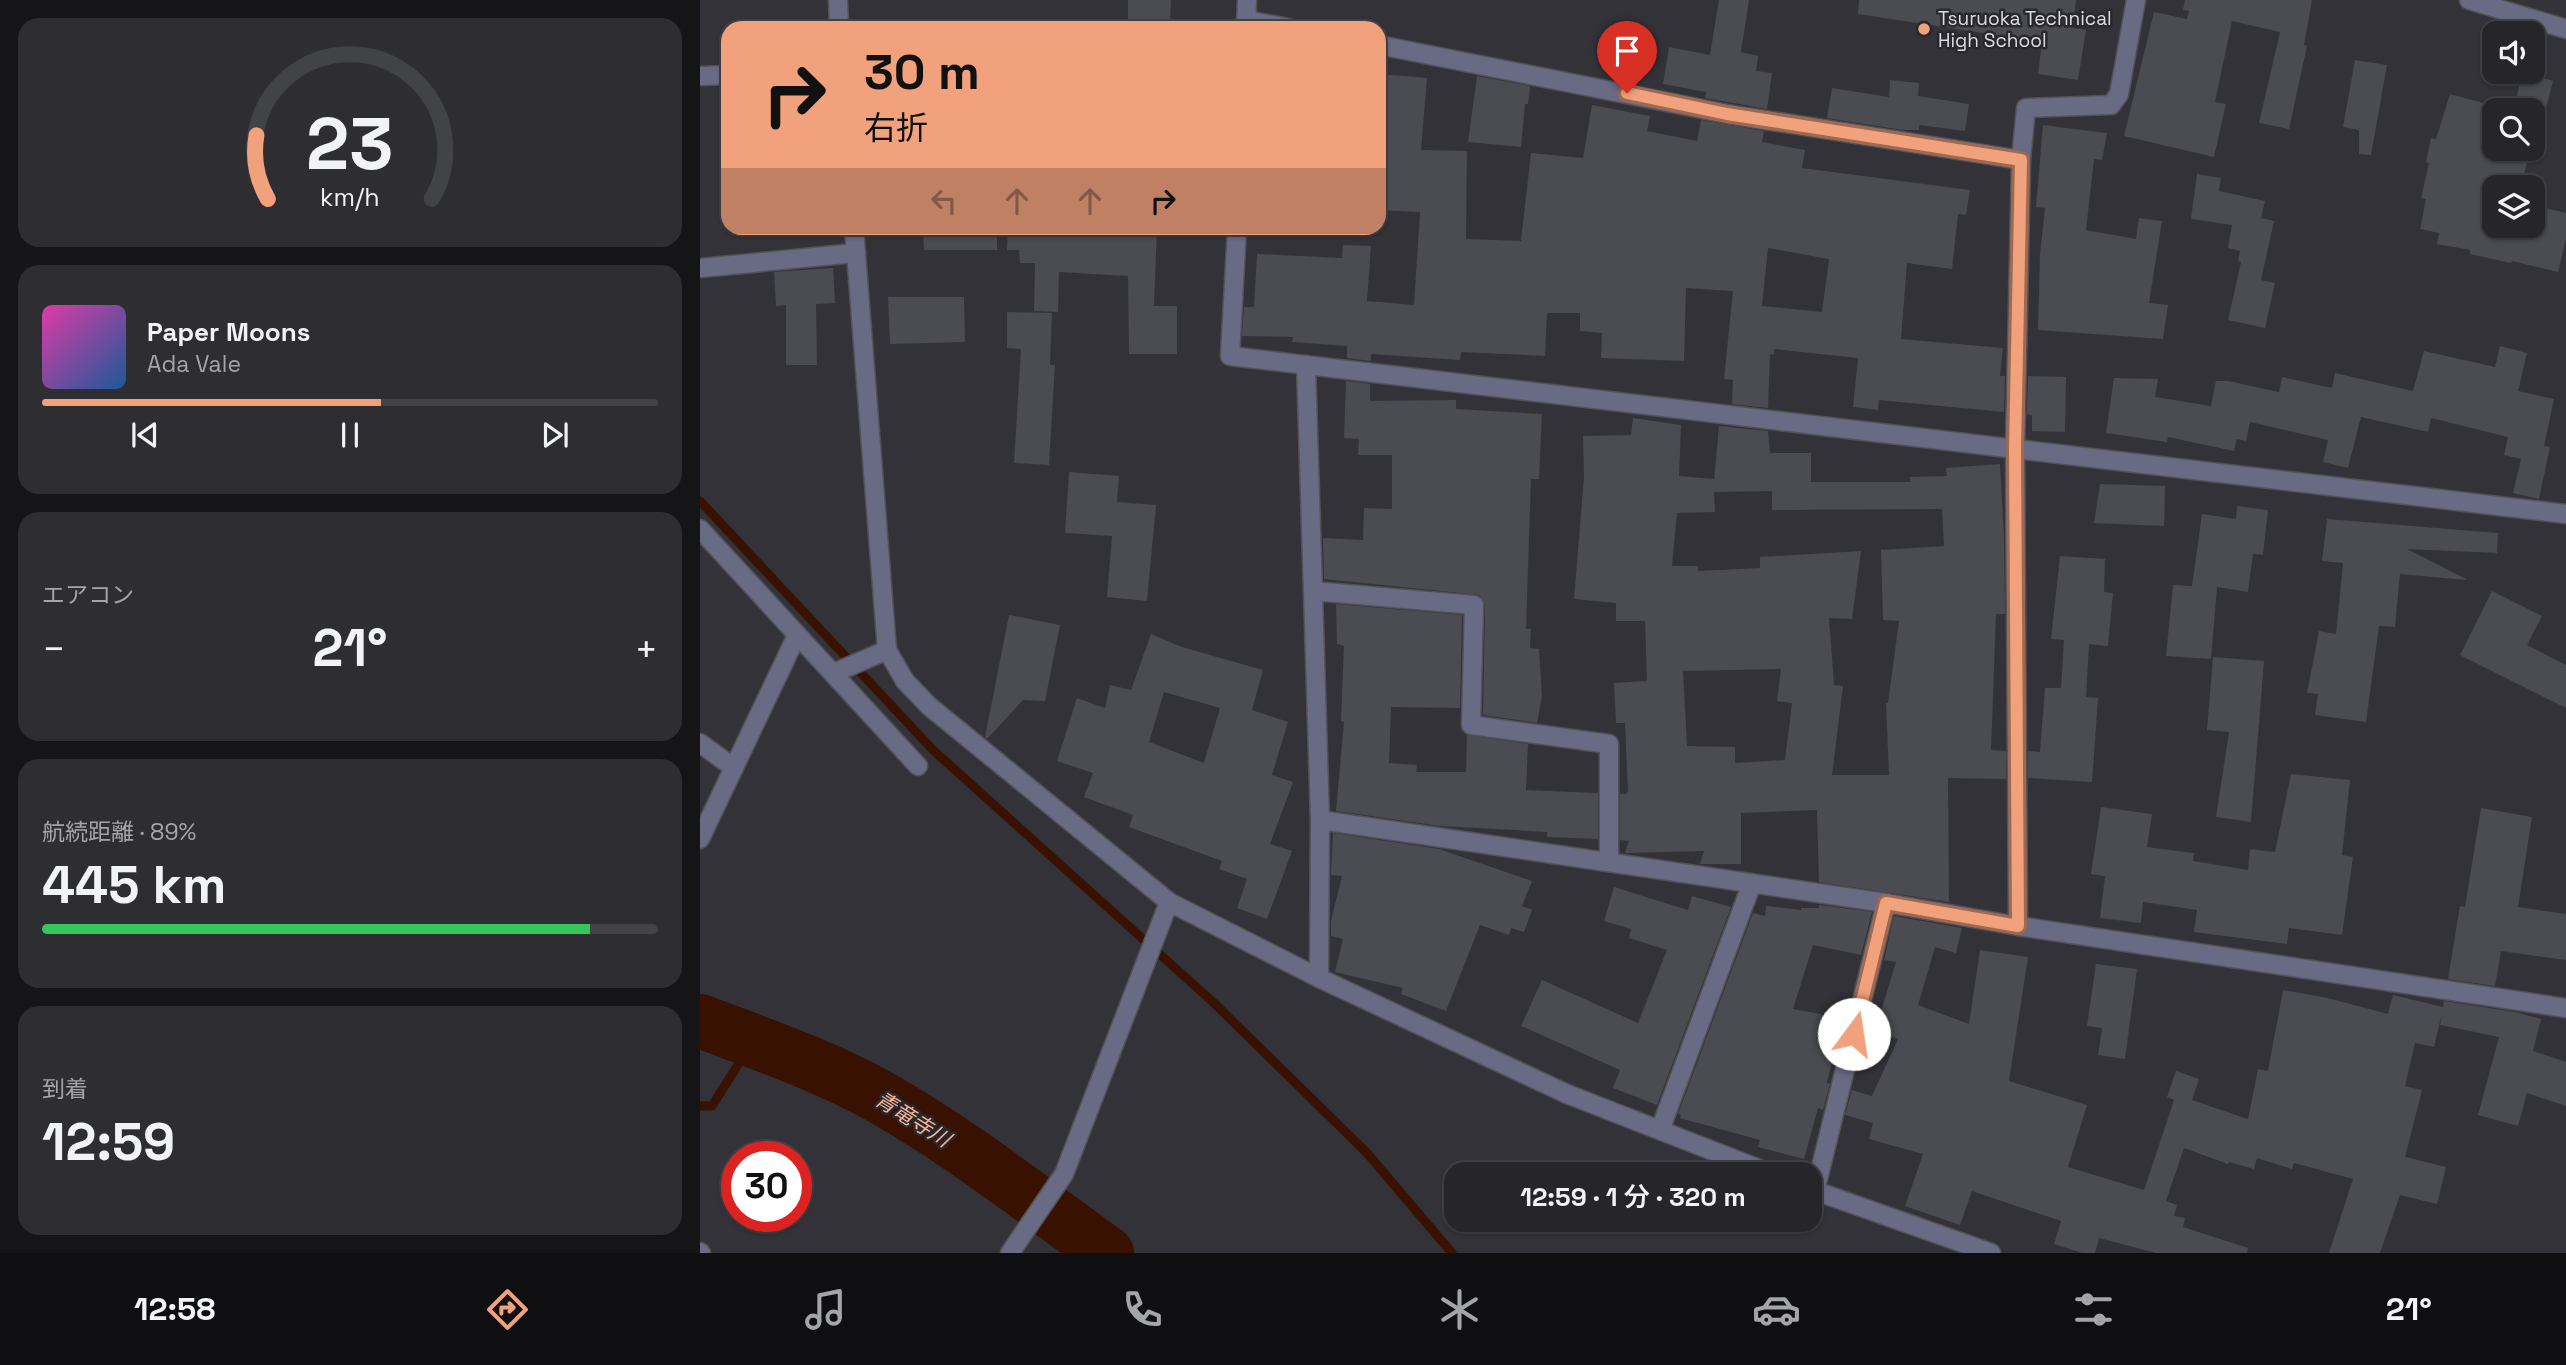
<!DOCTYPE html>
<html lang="ja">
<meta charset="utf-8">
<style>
:root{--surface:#26262a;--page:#2e2e32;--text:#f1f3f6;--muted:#a4a5a8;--line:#424347;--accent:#f1a17c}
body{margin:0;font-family:"Space Grotesk","Noto Sans JP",sans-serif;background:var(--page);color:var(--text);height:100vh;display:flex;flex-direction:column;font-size:26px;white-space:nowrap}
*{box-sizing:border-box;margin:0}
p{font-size:23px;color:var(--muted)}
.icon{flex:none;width:38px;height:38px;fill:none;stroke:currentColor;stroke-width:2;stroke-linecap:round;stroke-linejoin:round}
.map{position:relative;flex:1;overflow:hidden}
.panel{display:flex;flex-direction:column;gap:18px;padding:18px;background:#151517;width:700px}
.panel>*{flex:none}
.banner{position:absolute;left:21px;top:21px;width:665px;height:214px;border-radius:21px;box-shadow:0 2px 5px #0004,0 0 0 2px var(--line);background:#f1a17c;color:#111;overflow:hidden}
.controls{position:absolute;left:1782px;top:21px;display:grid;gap:14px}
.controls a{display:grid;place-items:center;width:63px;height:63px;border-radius:14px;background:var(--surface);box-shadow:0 2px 5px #0004,0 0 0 2px var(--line);font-size:35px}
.speed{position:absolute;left:21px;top:1141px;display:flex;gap:14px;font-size:35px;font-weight:700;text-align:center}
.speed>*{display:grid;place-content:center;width:91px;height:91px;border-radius:50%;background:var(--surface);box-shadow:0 2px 5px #0004,0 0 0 2px var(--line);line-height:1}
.speed .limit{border:10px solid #d22;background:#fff;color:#111}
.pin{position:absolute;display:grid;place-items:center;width:60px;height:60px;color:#fff;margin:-72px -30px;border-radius:50% 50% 50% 0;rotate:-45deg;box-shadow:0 0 7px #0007}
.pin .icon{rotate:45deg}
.me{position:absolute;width:77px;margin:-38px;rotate:14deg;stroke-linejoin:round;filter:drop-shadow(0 0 5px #0008)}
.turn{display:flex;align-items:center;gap:24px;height:147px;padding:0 28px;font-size:32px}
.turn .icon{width:91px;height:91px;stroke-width:2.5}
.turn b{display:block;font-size:49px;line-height:60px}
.lanes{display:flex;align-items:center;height:66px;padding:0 28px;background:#0003;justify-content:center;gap:35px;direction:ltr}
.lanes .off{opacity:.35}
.big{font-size:52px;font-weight:600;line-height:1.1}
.panel .card{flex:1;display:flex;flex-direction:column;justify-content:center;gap:10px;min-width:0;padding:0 24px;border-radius:21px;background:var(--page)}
.panel .dial{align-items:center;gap:0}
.dial svg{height:182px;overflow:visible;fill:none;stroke:var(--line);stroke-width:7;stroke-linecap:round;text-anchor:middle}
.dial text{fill:var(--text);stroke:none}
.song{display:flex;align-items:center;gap:21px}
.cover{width:84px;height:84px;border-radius:10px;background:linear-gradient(135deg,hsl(320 70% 55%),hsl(210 70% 35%))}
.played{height:7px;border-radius:4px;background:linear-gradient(90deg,var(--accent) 55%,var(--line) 55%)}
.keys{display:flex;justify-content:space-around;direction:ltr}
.heat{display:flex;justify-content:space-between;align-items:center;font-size:38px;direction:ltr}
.charge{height:10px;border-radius:5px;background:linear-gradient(90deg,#34c759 89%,var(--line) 0)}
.trip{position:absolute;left:744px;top:1162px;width:378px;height:70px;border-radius:21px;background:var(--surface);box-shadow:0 2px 5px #0004,0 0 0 2px var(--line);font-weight:600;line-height:70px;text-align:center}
.dock{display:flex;height:112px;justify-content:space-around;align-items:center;background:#0f0f11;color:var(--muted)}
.dock .icon{width:49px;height:49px}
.dock .current{color:var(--accent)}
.dock b{font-size:32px;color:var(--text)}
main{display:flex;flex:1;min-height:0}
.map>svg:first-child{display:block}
</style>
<main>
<section class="panel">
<div class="card dial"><svg viewBox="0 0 100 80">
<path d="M14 69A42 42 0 1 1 86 69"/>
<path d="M14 69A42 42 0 0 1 9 41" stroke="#f1a17c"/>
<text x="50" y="56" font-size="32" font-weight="700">23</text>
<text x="50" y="72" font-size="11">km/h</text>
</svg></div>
<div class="card">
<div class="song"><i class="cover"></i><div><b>Paper Moons</b><p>Ada Vale</p></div></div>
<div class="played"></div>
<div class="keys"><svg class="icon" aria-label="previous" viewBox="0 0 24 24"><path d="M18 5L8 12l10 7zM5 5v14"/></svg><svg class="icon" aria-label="pause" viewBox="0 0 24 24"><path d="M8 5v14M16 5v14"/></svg><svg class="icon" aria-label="next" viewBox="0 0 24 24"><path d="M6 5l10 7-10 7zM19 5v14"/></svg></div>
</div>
<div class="card"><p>エアコン</p>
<div class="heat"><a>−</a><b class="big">21°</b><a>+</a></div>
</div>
<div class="card"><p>航続距離 · 89%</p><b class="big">445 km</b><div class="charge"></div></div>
<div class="card"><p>到着</p><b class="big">12:59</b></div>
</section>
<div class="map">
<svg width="1866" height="1253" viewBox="0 0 1866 1253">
<rect width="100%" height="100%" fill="#323238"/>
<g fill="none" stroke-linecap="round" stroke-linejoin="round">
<!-- stream -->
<g stroke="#381100" stroke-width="9">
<path d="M 0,501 L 233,750 L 514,1003 L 667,1153 L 752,1253"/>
<path d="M 0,1106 L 12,1106 L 53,1041"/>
</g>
<!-- river -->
<path stroke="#381100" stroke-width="54" d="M 0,1021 C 61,1044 125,1066 182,1098 C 261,1143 333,1200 407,1253"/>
</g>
<!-- building -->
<g fill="#4b4c52" fill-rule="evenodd">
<path d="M 428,0 L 471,0 L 470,28 L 428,28 Z"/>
<path d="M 1019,0 L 1049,0 L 1041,52 L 1058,56 L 1056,71 L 1072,73 L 1067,109 L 1005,98 L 1006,92 L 963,84 L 969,47 L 1010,55 Z"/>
<path d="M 1159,0 L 1376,0 L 1373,28 L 1386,30 L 1378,80 L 1338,74 L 1342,42 L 1158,14 Z"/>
<path d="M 1485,0 L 1612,0 L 1604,45 L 1607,46 L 1589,129 L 1559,123 L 1580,32 L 1532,21 L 1515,102 L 1526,104 L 1514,157 L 1424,136 L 1454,12 L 1487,19 L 1489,11 L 1483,10 Z"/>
<path d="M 1655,60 L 1687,65 L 1671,155 L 1659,154 L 1659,130 L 1643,127 Z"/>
<path d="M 1823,72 L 1853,81 L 1834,156 L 1829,154 L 1821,187 L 1794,187 L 1794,226 L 1832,226 L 1832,205 L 1866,213 L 1866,239 L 1858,272 L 1812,261 L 1811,263 L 1770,254 L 1770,250 L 1737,244 L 1739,233 L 1720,229 L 1726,199 L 1721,198 L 1729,163 L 1726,162 L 1731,138 L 1736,139 L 1750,94 L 1809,110 L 1794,110 L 1794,149 L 1832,149 L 1832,110 L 1813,110 Z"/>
<path d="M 680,74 L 727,78 L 721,150 L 767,151 L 766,239 L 821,241 L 831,153 L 883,158 L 892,105 L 950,116 L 947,131 L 997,141 L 1001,120 L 1064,131 L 1062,142 L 1105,150 L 1102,168 L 1270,190 L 1266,215 L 1258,214 L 1252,269 L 1207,263 L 1201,339 L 1303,348 L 1300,376 L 1305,376 L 1304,412 L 1179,400 L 1178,410 L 1153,407 L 1158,358 L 1074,349 L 1074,355 L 1070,354 L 1068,408 L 1032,404 L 1033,380 L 1024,379 L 1033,291 L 986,288 L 984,361 L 901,358 L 902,333 L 880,331 L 880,313 L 847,313 L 845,356 L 761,352 L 760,360 L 671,354 L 671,361 L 647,358 L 647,346 L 592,342 L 593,337 L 542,336 L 544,307 L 554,307 L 557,254 L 642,258 L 643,245 L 671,246 L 667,301 L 714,305 L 720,212 L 679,210 ZM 1068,248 L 1129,259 L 1122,312 L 1062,306 Z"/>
<path d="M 777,76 L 830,86 L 828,104 L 825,104 L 821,147 L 768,142 Z"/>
<path d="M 1190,80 L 1219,83 L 1218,96 L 1269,104 L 1265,131 L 1219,125 L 1219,130 L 1203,130 L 1127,118 L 1132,88 L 1189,97 Z"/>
<path d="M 1343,125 L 1407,133 L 1402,160 L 1394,159 L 1386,230 L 1436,239 L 1439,218 L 1462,221 L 1449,303 L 1468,305 L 1463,339 L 1338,330 L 1340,255 L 1345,208 L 1336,207 Z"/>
<path d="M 1497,174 L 1521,178 L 1519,191 L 1565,201 L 1561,218 L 1574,221 L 1561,280 L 1575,283 L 1565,328 L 1528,320 L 1541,262 L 1538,261 L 1540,251 L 1528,248 L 1532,225 L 1491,219 Z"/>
<path d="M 223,228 L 297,228 L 297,250 L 224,250 Z"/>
<path d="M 308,228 L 457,228 L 454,306 L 477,306 L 477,354 L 429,354 L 428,276 L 359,272 L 358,312 L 334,311 L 335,263 L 320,263 L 319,250 L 307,250 Z"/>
<path d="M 133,268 L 135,303 L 116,304 L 117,365 L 86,365 L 86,305 L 76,306 L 74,272 Z"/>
<path d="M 188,297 L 264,297 L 265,342 L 190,344 Z"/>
<path d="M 307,312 L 352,313 L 350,365 L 355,365 L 349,465 L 314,463 L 321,349 L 307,348 Z"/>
<path d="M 1800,346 L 1827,353 L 1818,391 L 1854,399 L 1844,446 L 1850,447 L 1839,499 L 1813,493 L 1821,459 L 1804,455 L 1808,437 L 1731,418 L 1728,432 L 1661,417 L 1648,468 L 1623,462 L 1628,440 L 1550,422 L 1546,441 L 1537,439 L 1534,451 L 1468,437 L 1467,442 L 1406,433 L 1414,378 L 1458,379 L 1455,397 L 1511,406 L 1516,381 L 1528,381 L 1579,392 L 1582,377 L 1632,388 L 1635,373 L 1713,391 L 1724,351 L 1795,367 Z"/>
<path d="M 1328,376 L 1366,377 L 1365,432 L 1332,431 L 1332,415 L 1327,414 Z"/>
<path d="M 646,381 L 670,384 L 670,401 L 756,400 L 756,409 L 842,414 L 839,479 L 831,479 L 826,629 L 831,629 L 830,648 L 839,649 L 842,696 L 837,723 L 783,715 L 785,605 L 780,595 L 624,579 L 623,538 L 663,540 L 664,508 L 692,509 L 692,455 L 658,455 L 659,439 L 644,438 Z"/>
<path d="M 933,418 L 981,425 L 979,476 L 1014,479 L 1014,481 L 1019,426 L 1068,431 L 1070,453 L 1111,453 L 1111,482 L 1210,482 L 1210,477 L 1247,476 L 1246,468 L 1300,464 L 1304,537 L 1305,614 L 1296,614 L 1291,750 L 1306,751 L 1306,779 L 1248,778 L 1249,902 L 1119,882 L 1117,810 L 1041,813 L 1041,864 L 1000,864 L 1004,851 L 925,853 L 929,841 L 920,840 L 920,794 L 926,794 L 928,791 L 925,723 L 916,723 L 914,683 L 947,681 L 945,621 L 916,621 L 916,603 L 874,599 L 884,477 L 883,436 L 931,435 ZM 1072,491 L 1072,510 L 1242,509 L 1244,546 L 1181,550 L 1183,620 L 1199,621 L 1188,703 L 1186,703 L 1189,775 L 1132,775 L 1143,686 L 1134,685 L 1129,618 L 1152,619 L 1161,551 L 1060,557 L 1060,568 L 998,571 L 998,566 L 972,566 L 977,513 L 1015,512 L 1014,492 ZM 1081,669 L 1077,701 L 1092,703 L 1085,760 L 1035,763 L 1035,747 L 987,746 L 983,671 Z"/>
<path d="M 369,472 L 419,476 L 417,502 L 456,505 L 447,601 L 407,597 L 412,536 L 365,533 Z"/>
<path d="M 1400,484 L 1465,486 L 1464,526 L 1394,523 Z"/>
<path d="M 1537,506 L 1568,510 L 1563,555 L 1553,554 L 1548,592 L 1517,587 L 1511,659 L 1466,656 L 1473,585 L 1492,586 L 1502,514 L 1536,519 Z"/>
<path d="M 1627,519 L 1798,533 L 1797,553 L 1707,549 L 1766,579 L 1766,580 L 1700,574 L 1695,627 L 1679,626 L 1666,722 L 1615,715 L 1618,694 L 1607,693 L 1619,631 L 1636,634 L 1643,563 L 1622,561 Z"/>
<path d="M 1360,556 L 1405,559 L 1404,592 L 1413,593 L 1408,646 L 1389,644 L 1386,697 L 1398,698 L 1392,782 L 1328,778 L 1328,751 L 1340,752 L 1345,688 L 1361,688 L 1364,640 L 1351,639 Z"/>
<path d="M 1792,591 L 1842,616 L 1827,645 L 1866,665 L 1866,708 L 1760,655 Z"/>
<path d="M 636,604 L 762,615 L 760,708 L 691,707 L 689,763 L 717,765 L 716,772 L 766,772 L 767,735 L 828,744 L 826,790 L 898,793 L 898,839 L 847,837 L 847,832 L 741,826 L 636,811 L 644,722 L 641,721 L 644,646 L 637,644 Z"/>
<path d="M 309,615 L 360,625 L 345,701 L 323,700 L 287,739 L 285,737 Z"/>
<path d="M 451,634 L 482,647 L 563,670 L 552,710 L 588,722 L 572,775 L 593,782 L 570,844 L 592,851 L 567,919 L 537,908 L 547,879 L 519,869 L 522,861 L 429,827 L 433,815 L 384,797 L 393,773 L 357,761 L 377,698 L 405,708 L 410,685 L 431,690 ZM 464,692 L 520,708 L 504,763 L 449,742 Z"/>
<path d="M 1513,657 L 1564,661 L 1551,822 L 1516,817 L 1529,732 L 1507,730 Z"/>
<path d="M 1591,774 L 1650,780 L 1642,855 L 1653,857 L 1642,935 L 1589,928 L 1587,944 L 1494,932 L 1497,910 L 1443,902 L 1441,923 L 1400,918 L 1405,876 L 1391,874 L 1401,807 L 1452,814 L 1447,847 L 1494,853 L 1493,861 L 1548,870 L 1550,849 L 1575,852 Z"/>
<path d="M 1781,808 L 1832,817 L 1818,907 L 1866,914 L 1866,960 L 1801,951 L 1795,986 L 1748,979 L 1760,906 L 1765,907 Z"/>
<path d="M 633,833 L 739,849 L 832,881 L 822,906 L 832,910 L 824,932 L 811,928 L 809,935 L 780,925 L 746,1011 L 701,994 L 703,988 L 635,972 L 643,939 L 631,936 L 631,921 L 642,876 L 631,875 Z"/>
<path d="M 914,887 L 988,910 L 992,896 L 1031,907 L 957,1105 L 913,1088 L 920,1070 L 821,1026 L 842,980 L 938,1023 L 967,950 L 929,938 L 931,929 L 904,921 Z"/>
<path d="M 1119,905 L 1172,912 L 1161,955 L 1113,945 L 1093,1009 L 1143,1018 L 1139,1041 L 1137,1040 L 1127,1083 L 1130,1084 L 1123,1110 L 1118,1108 L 1104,1159 L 1058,1147 L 1060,1140 L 980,1118 L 981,1115 L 978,1114 L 1053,913 L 1065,916 L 1066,906 L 1101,910 L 1101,908 L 1119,908 Z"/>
<path d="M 1194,916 L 1262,928 L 1256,953 L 1235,947 L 1218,1005 L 1269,1024 L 1280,950 L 1328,957 L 1309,1081 L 1387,1105 L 1368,1167 L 1444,1190 L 1474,1100 L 1467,1097 L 1476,1071 L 1499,1079 L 1492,1100 L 1548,1119 L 1558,1069 L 1568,1071 L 1583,990 L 1628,998 L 1688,1014 L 1693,995 L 1743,1007 L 1744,1001 L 1815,1012 L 1841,1019 L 1833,1051 L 1866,1062 L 1866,1106 L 1827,1093 L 1818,1126 L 1778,1115 L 1799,1037 L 1740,1025 L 1742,1013 L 1734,1047 L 1715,1043 L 1705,1086 L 1722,1090 L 1705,1157 L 1746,1167 L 1737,1204 L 1700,1195 L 1680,1253 L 1629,1253 L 1653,1179 L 1594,1163 L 1592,1169 L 1557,1158 L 1554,1169 L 1529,1162 L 1528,1164 L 1484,1148 L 1466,1201 L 1477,1205 L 1474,1216 L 1485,1218 L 1483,1227 L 1548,1248 L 1547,1253 L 1456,1253 L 1399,1238 L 1395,1253 L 1382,1253 L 1354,1244 L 1361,1221 L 1272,1191 L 1260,1225 L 1205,1206 L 1223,1154 L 1169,1139 L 1173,1123 L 1145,1115 L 1152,1090 L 1172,1096 L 1198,1039 L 1175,1031 L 1196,962 L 1184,960 Z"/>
<path d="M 1396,964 L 1437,969 L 1425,1059 L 1398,1055 L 1402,1028 L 1387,1026 Z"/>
</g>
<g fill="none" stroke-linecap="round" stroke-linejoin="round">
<defs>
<g id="minor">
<path d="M 138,0 L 139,28"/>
<path d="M 1769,0 L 1866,29"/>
<path d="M 546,20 L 589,28"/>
<path d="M 546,28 L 547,0"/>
<path d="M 679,45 L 1027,114 L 1321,160"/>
<path d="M 0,76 L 28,75"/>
<path d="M 154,228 L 187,650 L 205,681 L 229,706 L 469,902 L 619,978 L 867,1094 L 1072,1174"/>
<path d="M 537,228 L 530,356 L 1866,514"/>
<path d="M 0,268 L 156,253"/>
<path d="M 606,365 L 620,820 L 619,978"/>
<path d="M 0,529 L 218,766"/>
<path d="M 613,591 L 774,605 L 771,725 L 909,744 L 909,862"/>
<path d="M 134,673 L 187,650"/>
<path d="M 0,743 L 34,768"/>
<path d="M 620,820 L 1186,903 L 1318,926 L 1866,1008"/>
<path d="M 0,839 L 97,635"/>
<path d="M 1318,926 L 1315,448 L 1321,160 L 1326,108 L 1411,105 L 1419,94 L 1436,0"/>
<path d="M 960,1130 L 1052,883"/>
<path d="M 1110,1189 L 1291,1253"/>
<path d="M 1115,1191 L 1186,903"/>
<path d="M 0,1252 L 1,1253"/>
<path d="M 310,1253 L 364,1174 L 469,902"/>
</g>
</defs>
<!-- minor casing -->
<use href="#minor" stroke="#515156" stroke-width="21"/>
<!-- minor -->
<use href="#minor" stroke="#696a83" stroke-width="18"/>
</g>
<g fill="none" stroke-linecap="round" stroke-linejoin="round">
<defs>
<path id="route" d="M 927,93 L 1027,114 L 1321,160 L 1315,449 L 1318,926 L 1186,903 L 1154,1034"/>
</defs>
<!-- route casing -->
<use href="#route" stroke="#9d6951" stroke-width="18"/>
<!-- route -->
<use href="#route" stroke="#f1a17c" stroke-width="12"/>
</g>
<!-- markers -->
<circle fill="#f1a17c" stroke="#28282e" stroke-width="2.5" cx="1224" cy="29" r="7"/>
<g text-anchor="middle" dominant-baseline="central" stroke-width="5" stroke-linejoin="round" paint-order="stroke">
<!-- poi labels -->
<g font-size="19" fill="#dddde1" stroke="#28282e" text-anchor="start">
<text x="1238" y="18">Tsuruoka Technical<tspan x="1238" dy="22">High School</tspan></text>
</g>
<!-- water labels -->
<g font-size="21" font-style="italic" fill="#fdb695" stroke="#28282e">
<text transform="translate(213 1119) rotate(32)">青竜寺川</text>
</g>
</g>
</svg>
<div class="controls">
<a><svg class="icon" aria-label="sound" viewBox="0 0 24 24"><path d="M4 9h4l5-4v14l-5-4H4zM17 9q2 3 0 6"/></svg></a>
<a><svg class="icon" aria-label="search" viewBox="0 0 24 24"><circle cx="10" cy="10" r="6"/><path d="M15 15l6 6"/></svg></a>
<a><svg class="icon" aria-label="layers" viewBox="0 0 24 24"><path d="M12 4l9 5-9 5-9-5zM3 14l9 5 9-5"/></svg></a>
</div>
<div class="speed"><div class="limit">30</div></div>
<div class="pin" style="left:927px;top:93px;background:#d93025"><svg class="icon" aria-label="arrive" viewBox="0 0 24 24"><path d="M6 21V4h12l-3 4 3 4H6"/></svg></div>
<svg class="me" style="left:1154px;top:1034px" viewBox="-20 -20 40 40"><circle r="19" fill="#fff"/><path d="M0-13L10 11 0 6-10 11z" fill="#f1a17c"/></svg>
<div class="trip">12:59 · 1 分 · 320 m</div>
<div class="banner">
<div class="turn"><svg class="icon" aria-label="right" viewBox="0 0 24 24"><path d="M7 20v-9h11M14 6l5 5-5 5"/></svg><div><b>30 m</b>右折</div></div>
<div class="lanes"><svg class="icon off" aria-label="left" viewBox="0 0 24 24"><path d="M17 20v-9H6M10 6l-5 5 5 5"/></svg><svg class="icon off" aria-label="ahead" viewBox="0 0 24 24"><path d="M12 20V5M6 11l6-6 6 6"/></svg><svg class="icon off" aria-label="ahead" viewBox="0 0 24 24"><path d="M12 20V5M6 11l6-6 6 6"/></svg><svg class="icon" aria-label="right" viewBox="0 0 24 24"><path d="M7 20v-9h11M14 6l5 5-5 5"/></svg></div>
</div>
</div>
</main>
<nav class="dock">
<b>12:58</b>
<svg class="icon current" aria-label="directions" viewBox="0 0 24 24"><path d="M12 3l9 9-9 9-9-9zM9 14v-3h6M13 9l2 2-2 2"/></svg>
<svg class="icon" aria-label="music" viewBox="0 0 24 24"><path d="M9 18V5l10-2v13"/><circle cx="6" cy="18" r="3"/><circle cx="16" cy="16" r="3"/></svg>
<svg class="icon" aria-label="phone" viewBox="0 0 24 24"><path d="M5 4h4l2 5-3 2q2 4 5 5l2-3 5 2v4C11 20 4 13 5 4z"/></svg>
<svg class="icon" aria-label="climate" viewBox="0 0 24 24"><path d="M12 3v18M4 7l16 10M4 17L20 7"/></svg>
<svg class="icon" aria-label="car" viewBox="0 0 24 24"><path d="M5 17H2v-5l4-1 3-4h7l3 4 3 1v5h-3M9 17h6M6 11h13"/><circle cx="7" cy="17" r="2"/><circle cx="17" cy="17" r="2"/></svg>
<svg class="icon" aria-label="filters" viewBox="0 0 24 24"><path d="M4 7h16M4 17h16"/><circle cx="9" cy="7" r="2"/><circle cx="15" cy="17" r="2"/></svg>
<b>21°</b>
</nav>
